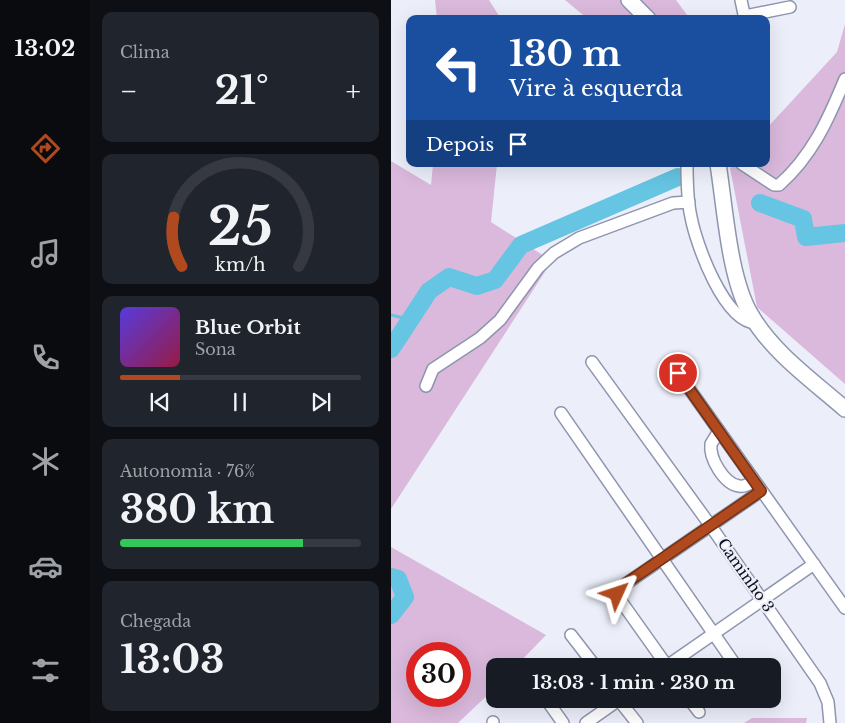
<!DOCTYPE html>
<html lang="pt">
<meta charset="utf-8">
<style>
:root{--surface:#171b24;--page:#20242c;--text:#f1f3f6;--muted:#9ea1a6;--line:#363941;--accent:#b04a1e}
body{margin:0;font-family:"Libre Baskerville",serif;background:var(--page);color:var(--text);height:100vh;display:flex;flex-direction:column;font-size:19px;white-space:nowrap}
*{box-sizing:border-box;margin:0}
p{font-size:16px;color:var(--muted)}
.icon{flex:none;width:28px;height:28px;fill:none;stroke:currentColor;stroke-width:2;stroke-linecap:round;stroke-linejoin:round}
.map{position:relative;flex:1;overflow:hidden}
.drawer{display:flex;flex-direction:column;gap:12px;padding:12px;background:#0d0f14;width:301px}
.drawer>*{flex:none}
.banner{position:absolute;left:15px;top:15px;width:364px;height:152px;border-radius:10px;box-shadow:0 5px 20px #0002;background:#1a4fa0;color:#fff;overflow:hidden}
.speed{position:absolute;left:15px;top:642px;display:flex;gap:10px;font-size:25px;font-weight:700;text-align:center}
.speed>*{display:grid;place-content:center;width:65px;height:65px;border-radius:50%;background:var(--surface);box-shadow:0 5px 20px #0002;line-height:1}
.speed .limit{border:8px solid #d22;background:#fff;color:#111}
.pin{position:absolute;display:grid;place-items:center;width:42px;height:42px;color:#fff;margin:-21px;border:2px solid #fff;border-radius:50%;box-shadow:0 1px 5px #0007}
.me{position:absolute;width:55px;margin:-28px;rotate:48deg;stroke-linejoin:round;filter:drop-shadow(0 0 4px #0008)}
.turn{display:flex;align-items:center;gap:18px;height:105px;padding:0 20px;font-size:22px}
.turn .icon{width:65px;height:65px;stroke-width:2.5}
.turn b{display:block;font-size:35px;line-height:42px}
.then{display:flex;align-items:center;height:48px;padding:0 20px;background:#0003;gap:10px;font-size:19px}
.big{font-size:38px;font-weight:700;line-height:1.1}
.drawer .card{flex:1;display:flex;flex-direction:column;justify-content:center;gap:8px;min-width:0;padding:0 18px;border-radius:10px;background:var(--page)}
.drawer .dial{align-items:center;gap:0}
.dial svg{height:130px;overflow:visible;fill:none;stroke:var(--line);stroke-width:7;stroke-linecap:round;text-anchor:middle}
.dial text{fill:var(--text);stroke:none}
.song{display:flex;align-items:center;gap:15px}
.cover{width:60px;height:60px;border-radius:8px;background:linear-gradient(135deg,hsl(250 70% 55%),hsl(340 70% 35%))}
.played{height:5px;border-radius:2px;background:linear-gradient(90deg,var(--accent) 25%,var(--line) 25%)}
.keys{display:flex;justify-content:space-around;direction:ltr}
.heat{display:flex;justify-content:space-between;align-items:center;font-size:28px;direction:ltr}
.charge{height:8px;border-radius:4px;background:linear-gradient(90deg,#34c759 76%,var(--line) 0)}
.trip{position:absolute;left:95px;top:658px;width:295px;height:50px;border-radius:10px;background:var(--surface);box-shadow:0 5px 20px #0002;font-weight:700;line-height:50px;text-align:center}
main{display:flex;flex:1;min-height:0}
.dock{display:flex;flex-direction:column;width:90px;justify-content:space-around;align-items:center;background:#090b0e;color:var(--muted)}
.dock .icon{width:35px;height:35px}
.dock .selected{color:var(--accent)}
.dock b{font-size:22px;color:var(--text)}
.map>svg:first-child{display:block}
</style>
<main>
<nav class="dock">
<b>13:02</b>
<svg class="icon selected" aria-label="directions" viewBox="0 0 24 24"><path d="M12 3l9 9-9 9-9-9zM9 14v-3h6M13 9l2 2-2 2"/></svg>
<svg class="icon" aria-label="music" viewBox="0 0 24 24"><path d="M9 18V5l10-2v13"/><circle cx="6" cy="18" r="3"/><circle cx="16" cy="16" r="3"/></svg>
<svg class="icon" aria-label="phone" viewBox="0 0 24 24"><path d="M5 4h4l2 5-3 2q2 4 5 5l2-3 5 2v4C11 20 4 13 5 4z"/></svg>
<svg class="icon" aria-label="climate" viewBox="0 0 24 24"><path d="M12 3v18M4 7l16 10M4 17L20 7"/></svg>
<svg class="icon" aria-label="car" viewBox="0 0 24 24"><path d="M5 17H2v-5l4-1 3-4h7l3 4 3 1v5h-3M9 17h6M6 11h13"/><circle cx="7" cy="17" r="2"/><circle cx="17" cy="17" r="2"/></svg>
<svg class="icon" aria-label="filters" viewBox="0 0 24 24"><path d="M4 7h16M4 17h16"/><circle cx="9" cy="7" r="2"/><circle cx="15" cy="17" r="2"/></svg>
</nav>
<section class="drawer">
<div class="card"><p>Clima</p>
<div class="heat"><a>−</a><b class="big">21°</b><a>+</a></div>
</div>
<div class="card dial"><svg viewBox="0 0 100 80">
<path d="M14 69A42 42 0 1 1 86 69"/>
<path d="M14 69A42 42 0 0 1 9 39" stroke="#b04a1e"/>
<text x="50" y="56" font-size="32" font-weight="700">25</text>
<text x="50" y="72" font-size="11">km/h</text>
</svg></div>
<div class="card">
<div class="song"><i class="cover"></i><div><b>Blue Orbit</b><p>Sona</p></div></div>
<div class="played"></div>
<div class="keys"><svg class="icon" aria-label="previous" viewBox="0 0 24 24"><path d="M18 5L8 12l10 7zM5 5v14"/></svg><svg class="icon" aria-label="pause" viewBox="0 0 24 24"><path d="M8 5v14M16 5v14"/></svg><svg class="icon" aria-label="next" viewBox="0 0 24 24"><path d="M6 5l10 7-10 7zM19 5v14"/></svg></div>
</div>
<div class="card"><p>Autonomia · 76%</p><b class="big">380 km</b><div class="charge"></div></div>
<div class="card"><p>Chegada</p><b class="big">13:03</b></div>
</section>
<div class="map">
<svg width="454" height="723" viewBox="0 0 454 723">
<rect width="100%" height="100%" fill="#eceffa"/>
<!-- green -->
<g fill="#dab9dc" fill-rule="evenodd">
<path d="M 44,0 L 98,0 L 110,19 L 46,19 Z"/>
<path d="M 174,0 L 285,0 L 299,19 L 197,19 Z"/>
<path d="M 454,24 L 454,384 L 366,307 L 339,168 L 343,164 L 375,164 L 375,129 L 446,52 Z"/>
<path d="M 0,161 L 40,185 L 42,164 L 106,164 L 100,222 L 161,261 L 0,509 Z"/>
<path d="M 0,547 L 155,635 L 125,666 L 104,666 L 104,688 L 67,723 L 0,723 ZM 26,654 L 69,654 L 69,696 L 26,696 Z"/>
<path d="M 361,718 L 416,718 L 415,723 L 353,723 Z"/>
</g>
<g fill="none" stroke-linecap="round" stroke-linejoin="round">
<!-- stream -->
<path stroke="#65c5e2" stroke-width="3" d="M 0,315 L 21,320"/>
<!-- river -->
<g stroke="#65c5e2" stroke-width="18">
<path d="M 369,203 L 412,219 L 415,237 L 454,233"/>
<path d="M 0,349 L 38,291 L 58,277 L 86,286 L 104,280 L 130,245 L 287,177"/>
<path d="M 0,577 L 7,579 L 14,597 L 0,615"/>
</g>
<defs>
<g id="minor">
<path d="M 350,0 L 354,19"/>
<path d="M 354,16 L 399,7"/>
<path d="M 296,164 C 296,181 296,200 300,217 C 305,244 333,322 365,323"/>
<path d="M 351,164 L 383,185 L 388,185 C 421,156 437,120 454,79"/>
<path d="M 201,362 L 319,525 L 429,683 L 437,702 L 439,723"/>
<path d="M 287,373 L 454,608"/>
<path d="M 35,386 L 42,369 L 89,338 L 109,320 L 147,268 L 163,253 L 188,238 L 282,203 L 298,202"/>
<path d="M 170,413 L 345,666"/>
<path d="M 328,431 L 320,444 C 318,458 333,484 348,486 C 354,487 358,484 363,481"/>
<path d="M 180,635 L 204,666"/>
<path d="M 276,666 L 227,597 L 226,590 L 370,491"/>
<path d="M 276,666 L 423,564"/>
<path d="M 155,699 L 172,723"/>
<path d="M 227,699 L 246,723"/>
<path d="M 298,699 L 308,712"/>
<path d="M 102,722 L 102,723"/>
<path d="M 195,723 L 229,699"/>
</g>
<g id="major">
<path d="M 238,0 L 257,19"/>
<path d="M 327,164 C 334,207 338,279 360,315 C 381,352 422,381 454,409"/>
</g>
</defs>
<!-- minor casing -->
<use href="#minor" stroke="#8e95ae" stroke-width="14"/>
<!-- major casing -->
<use href="#major" stroke="#8e95ae" stroke-width="18"/>
<!-- minor -->
<use href="#minor" stroke="#fff" stroke-width="11"/>
<!-- major -->
<use href="#major" stroke="#fff" stroke-width="15"/>
</g>
<g fill="none" stroke-linecap="round" stroke-linejoin="round">
<defs>
<path id="route" d="M 226,594 L 234,584 L 370,491 L 287,373"/>
</defs>
<!-- route casing -->
<use href="#route" stroke="#723014" stroke-width="12"/>
<!-- route -->
<use href="#route" stroke="#b04a1e" stroke-width="9"/>
</g>
<g text-anchor="middle" dominant-baseline="central" stroke-width="4.5" stroke-linejoin="round" paint-order="stroke">
<!-- street labels -->
<g font-size="15" fill="#0d1019" stroke="#eceffa">
<text transform="translate(355 575) rotate(55)">Caminho 3</text>
</g>
</g>
</svg>
<div class="speed"><div class="limit">30</div></div>
<div class="pin" style="left:287px;top:373px;background:#d93025"><svg class="icon" aria-label="arrive" viewBox="0 0 24 24"><path d="M6 21V4h12l-3 4 3 4H6"/></svg></div>
<svg class="me" style="left:226px;top:594px" viewBox="-20 -20 40 40"><path d="M0-17L14 15 0 8-14 15z" fill="#b04a1e" stroke="#fff" stroke-width="4"/></svg>
<div class="trip">13:03 · 1 min · 230 m</div>
<div class="banner">
<div class="turn"><svg class="icon" aria-label="left" viewBox="0 0 24 24"><path d="M17 20v-9H6M10 6l-5 5 5 5"/></svg><div><b>130 m</b>Vire à esquerda</div></div>
<div class="then">Depois<svg class="icon" aria-label="arrive" viewBox="0 0 24 24"><path d="M6 21V4h12l-3 4 3 4H6"/></svg></div>
</div>
</div>
</main>
